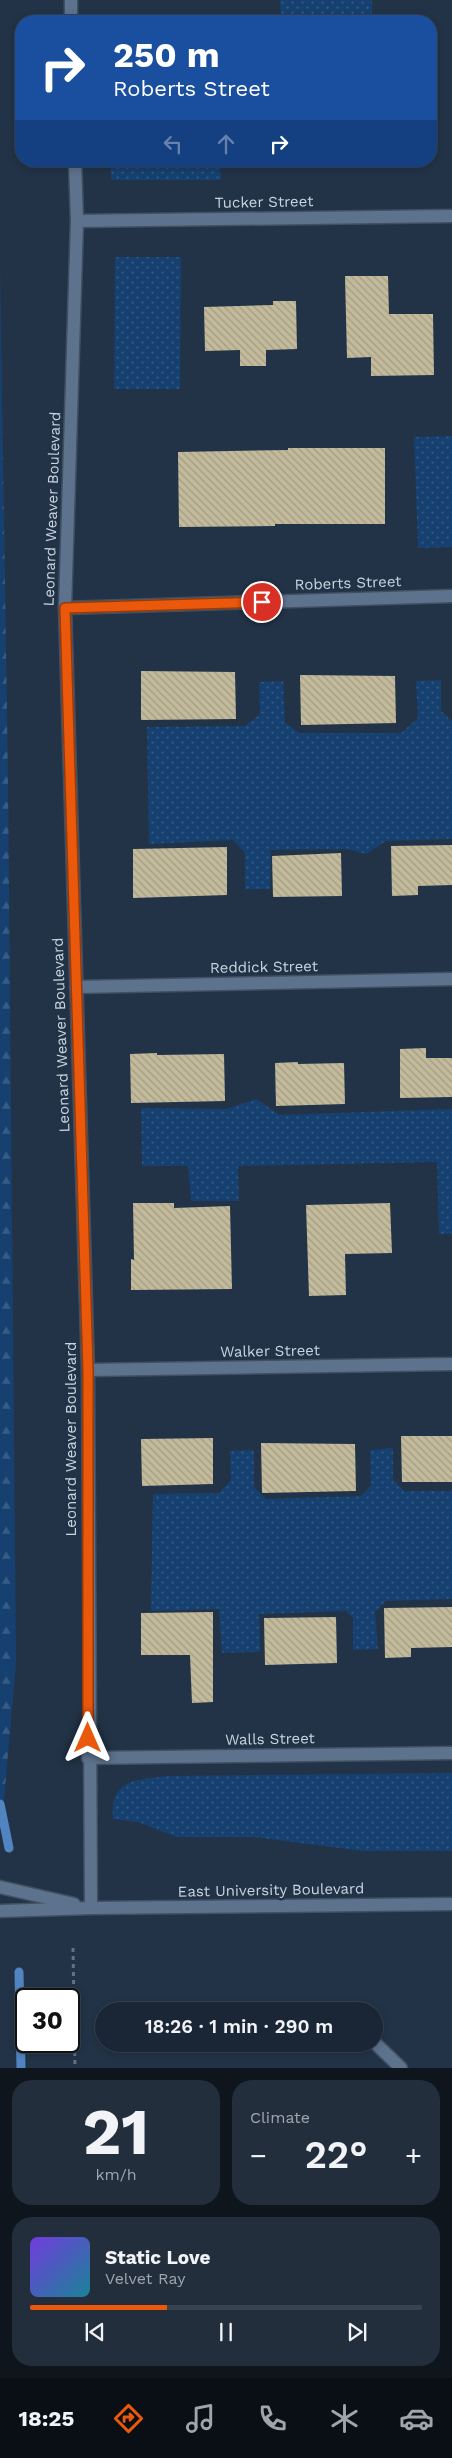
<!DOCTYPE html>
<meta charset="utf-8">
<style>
:root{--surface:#1a2635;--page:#232e3d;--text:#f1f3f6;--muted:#9fa5ad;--line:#384350;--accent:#ea580c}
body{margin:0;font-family:"Work Sans",sans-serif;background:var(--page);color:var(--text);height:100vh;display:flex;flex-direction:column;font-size:19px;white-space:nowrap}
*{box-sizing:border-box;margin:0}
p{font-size:16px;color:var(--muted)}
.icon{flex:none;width:28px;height:28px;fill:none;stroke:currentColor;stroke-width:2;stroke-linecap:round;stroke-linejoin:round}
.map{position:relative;height:2068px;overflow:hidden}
.panel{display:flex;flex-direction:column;gap:12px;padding:12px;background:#0e151d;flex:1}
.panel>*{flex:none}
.guide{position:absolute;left:15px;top:15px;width:422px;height:152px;border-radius:20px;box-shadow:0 2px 8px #0003,0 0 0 1px var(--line);background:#1a4fa0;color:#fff;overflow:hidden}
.speed{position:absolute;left:15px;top:1988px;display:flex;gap:10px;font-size:25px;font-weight:700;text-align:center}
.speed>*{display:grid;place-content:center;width:65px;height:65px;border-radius:50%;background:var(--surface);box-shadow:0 2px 8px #0003,0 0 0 1px var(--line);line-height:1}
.speed .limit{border:2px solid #111;border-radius:8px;background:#fff;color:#111}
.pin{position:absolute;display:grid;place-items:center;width:42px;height:42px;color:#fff;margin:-21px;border:2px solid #fff;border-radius:50%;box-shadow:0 1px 5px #0007}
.me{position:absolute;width:55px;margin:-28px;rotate:0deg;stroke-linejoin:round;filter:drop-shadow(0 0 4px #0008)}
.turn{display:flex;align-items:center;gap:18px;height:105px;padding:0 15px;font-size:22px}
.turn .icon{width:65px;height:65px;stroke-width:2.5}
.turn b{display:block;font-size:35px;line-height:42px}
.lanes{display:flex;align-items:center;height:48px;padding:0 15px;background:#0003;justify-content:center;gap:25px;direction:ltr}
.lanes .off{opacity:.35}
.big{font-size:38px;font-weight:600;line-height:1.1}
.panel .widget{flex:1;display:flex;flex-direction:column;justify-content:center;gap:8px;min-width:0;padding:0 18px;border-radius:20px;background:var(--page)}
.panel .dial{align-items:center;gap:0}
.dial b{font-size:65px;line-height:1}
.song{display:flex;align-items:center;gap:15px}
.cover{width:60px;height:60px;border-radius:8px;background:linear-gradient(135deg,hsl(260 70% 55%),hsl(190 70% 35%))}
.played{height:5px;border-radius:2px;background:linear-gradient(90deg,var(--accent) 35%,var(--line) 35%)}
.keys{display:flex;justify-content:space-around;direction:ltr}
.heat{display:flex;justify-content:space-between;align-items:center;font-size:28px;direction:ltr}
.panel .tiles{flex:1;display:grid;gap:12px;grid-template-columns:1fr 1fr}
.widget:last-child{grid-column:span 2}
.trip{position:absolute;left:95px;top:2002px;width:288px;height:50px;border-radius:25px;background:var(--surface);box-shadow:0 2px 8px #0003,0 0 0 1px var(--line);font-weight:600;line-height:50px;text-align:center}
.dock{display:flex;height:80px;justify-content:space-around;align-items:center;background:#0a0f15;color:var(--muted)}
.dock .icon{width:35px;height:35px}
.dock .active{color:var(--accent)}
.dock b{font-size:22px;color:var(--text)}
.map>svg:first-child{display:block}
</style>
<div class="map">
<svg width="452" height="2068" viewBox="0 0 452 2068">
<defs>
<pattern id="grass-dots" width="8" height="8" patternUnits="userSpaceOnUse" patternTransform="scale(1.25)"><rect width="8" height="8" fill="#154070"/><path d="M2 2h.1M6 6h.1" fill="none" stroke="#365b84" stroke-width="1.8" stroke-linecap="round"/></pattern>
<pattern id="forest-firs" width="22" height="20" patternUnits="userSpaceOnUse" patternTransform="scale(1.25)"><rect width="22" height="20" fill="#154070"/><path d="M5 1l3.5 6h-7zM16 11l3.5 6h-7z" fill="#365b84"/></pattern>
<pattern id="building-back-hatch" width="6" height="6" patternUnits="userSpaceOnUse" patternTransform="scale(1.25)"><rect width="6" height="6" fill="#c2ba9b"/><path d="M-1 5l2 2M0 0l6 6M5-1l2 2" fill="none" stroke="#a19c85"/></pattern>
</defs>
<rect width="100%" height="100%" fill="#223347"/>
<!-- grass -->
<g fill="url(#grass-dots)">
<path d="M 280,0 L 372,0 L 372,21 L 281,21 Z"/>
<path d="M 111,161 L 220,161 L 221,180 L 111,180 Z"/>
<path d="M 115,257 L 181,257 L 180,389 L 114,389 Z"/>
<path d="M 452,436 L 452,547 L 418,548 L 414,437 Z"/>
<path d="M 441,680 L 441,711 L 452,721 L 452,839 L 386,841 L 366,854 L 347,849 L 271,850 L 270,889 L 245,889 L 245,853 L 233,840 L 149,844 L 147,727 L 245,726 L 260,714 L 259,682 L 283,681 L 285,722 L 299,733 L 401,733 L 418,718 L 416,681 Z"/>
<path d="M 256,1099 L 280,1115 L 452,1109 L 452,1234 L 439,1234 L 437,1162 L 238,1166 L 239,1201 L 191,1201 L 188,1166 L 142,1166 L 141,1108 L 227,1109 Z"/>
<path d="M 393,1448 L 393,1479 L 404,1491 L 452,1491 L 452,1599 L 386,1601 L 375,1612 L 378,1649 L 353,1650 L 353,1618 L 346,1611 L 259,1614 L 260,1652 L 222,1653 L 219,1609 L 151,1611 L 153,1494 L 219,1493 L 231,1480 L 230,1451 L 254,1450 L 254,1487 L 266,1499 L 361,1496 L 371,1485 L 370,1450 Z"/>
<path d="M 452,1773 L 452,1851 L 363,1851 L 254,1837 L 177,1837 L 138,1822 L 113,1819 C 110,1778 136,1780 168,1776 Z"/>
</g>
<!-- forest -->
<path fill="url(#forest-firs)" d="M 0,264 L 8,781 L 16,1663 L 2,1822 L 0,1821 Z"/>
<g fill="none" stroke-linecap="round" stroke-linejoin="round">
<!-- stream -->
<g stroke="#5185c2" stroke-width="9">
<path d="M 0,1804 L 9,1848"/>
<path d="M 19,1972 L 21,2068"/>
</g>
</g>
<!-- building -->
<g fill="url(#building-back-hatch)">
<path d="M 345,276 L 388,276 L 389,314 L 433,314 L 434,375 L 371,376 L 371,357 L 347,358 Z"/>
<path d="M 273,301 L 296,301 L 297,349 L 266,350 L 266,366 L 240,366 L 240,350 L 205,351 L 204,307 L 273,305 Z"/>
<path d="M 288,448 L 385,448 L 385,524 L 275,524 L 275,526 L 179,527 L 178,452 L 288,450 Z"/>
<path d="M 141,671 L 235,672 L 236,719 L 141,720 Z"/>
<path d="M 300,675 L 395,676 L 396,723 L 301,725 Z"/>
<path d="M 452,845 L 452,885 L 418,886 L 418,895 L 392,896 L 391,846 Z"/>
<path d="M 227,847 L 227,895 L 133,898 L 133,849 Z"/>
<path d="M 341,853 L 342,896 L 273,897 L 272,856 Z"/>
<path d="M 426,1048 L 426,1058 L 452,1058 L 452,1097 L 400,1098 L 400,1049 Z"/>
<path d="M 157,1053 L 157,1055 L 224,1054 L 225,1101 L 131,1103 L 130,1054 Z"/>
<path d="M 298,1062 L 298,1064 L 344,1063 L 345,1104 L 276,1106 L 275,1063 Z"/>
<path d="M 133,1203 L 174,1203 L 174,1208 L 230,1206 L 232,1289 L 131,1290 L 131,1259 L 134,1260 Z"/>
<path d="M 390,1203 L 392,1253 L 345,1254 L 346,1295 L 309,1296 L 306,1205 Z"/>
<path d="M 401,1436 L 452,1436 L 452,1482 L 402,1482 Z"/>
<path d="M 213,1438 L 213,1484 L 142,1486 L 141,1439 Z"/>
<path d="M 261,1443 L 355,1444 L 356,1491 L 262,1493 Z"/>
<path d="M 452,1607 L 452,1647 L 411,1648 L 411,1657 L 385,1658 L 384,1608 Z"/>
<path d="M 213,1612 L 213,1702 L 192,1703 L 190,1655 L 141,1655 L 141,1613 Z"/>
<path d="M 336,1617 L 337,1663 L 265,1665 L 264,1618 Z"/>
</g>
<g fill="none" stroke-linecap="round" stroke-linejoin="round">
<defs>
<g id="minor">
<path d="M 71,0 L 71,21"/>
<path d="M 75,161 L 77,221 L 65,608 L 88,1370 L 91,1908"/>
<path d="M 77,221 L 452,216"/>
<path d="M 65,608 L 452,596"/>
<path d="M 76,987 L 452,979"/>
<path d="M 88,1370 L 452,1364"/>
<path d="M 88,1758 L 452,1753"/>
<path d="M 0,1887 L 74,1904"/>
<path d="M 0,1911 L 91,1908 L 452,1904"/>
<path d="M 374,2042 L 401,2068"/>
</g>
</defs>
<!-- minor casing -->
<use href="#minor" stroke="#405063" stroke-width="15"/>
<!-- path -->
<path stroke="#637283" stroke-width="3" stroke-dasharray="4 4" stroke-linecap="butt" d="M 73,1948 L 75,2068"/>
<!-- minor -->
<use href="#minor" stroke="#5d728d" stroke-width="12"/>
</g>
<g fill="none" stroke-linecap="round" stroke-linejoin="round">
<defs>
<path id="route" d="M 88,1738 L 88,1370 L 65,608 L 262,602"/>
</defs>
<!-- route casing -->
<use href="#route" stroke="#983908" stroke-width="12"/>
<!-- route -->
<use href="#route" stroke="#ea580c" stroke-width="9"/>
</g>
<g text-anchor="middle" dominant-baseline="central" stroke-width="5" stroke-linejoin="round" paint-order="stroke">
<!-- street labels -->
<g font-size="15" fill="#cad5e2" stroke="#223347">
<text transform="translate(264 202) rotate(-1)">Tucker Street</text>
<text transform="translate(52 509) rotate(-88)">Leonard Weaver Boulevard</text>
<text transform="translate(348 583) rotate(-2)">Roberts Street</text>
<text transform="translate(264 967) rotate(-1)">Reddick Street</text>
<text transform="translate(61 1035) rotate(-92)">Leonard Weaver Boulevard</text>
<text transform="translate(270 1351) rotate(-1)">Walker Street</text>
<text transform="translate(71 1439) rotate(-90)">Leonard Weaver Boulevard</text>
<text transform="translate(270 1739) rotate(-1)">Walls Street</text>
<text transform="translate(271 1890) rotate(-1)">East University Boulevard</text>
</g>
</g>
</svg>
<div class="speed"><div class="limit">30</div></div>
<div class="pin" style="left:262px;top:602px;background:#d93025"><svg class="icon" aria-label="arrive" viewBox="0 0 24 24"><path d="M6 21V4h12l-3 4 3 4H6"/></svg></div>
<svg class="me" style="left:88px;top:1738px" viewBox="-20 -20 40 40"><path d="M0-17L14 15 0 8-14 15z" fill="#ea580c" stroke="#fff" stroke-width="4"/></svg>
<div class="trip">18:26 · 1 min · 290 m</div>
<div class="guide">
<div class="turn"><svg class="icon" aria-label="right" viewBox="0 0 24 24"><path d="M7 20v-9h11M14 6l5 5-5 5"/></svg><div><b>250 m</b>Roberts Street</div></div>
<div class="lanes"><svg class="icon off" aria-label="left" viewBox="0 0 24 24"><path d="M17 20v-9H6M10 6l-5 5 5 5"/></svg><svg class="icon off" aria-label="ahead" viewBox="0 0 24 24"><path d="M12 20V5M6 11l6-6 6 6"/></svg><svg class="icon" aria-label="right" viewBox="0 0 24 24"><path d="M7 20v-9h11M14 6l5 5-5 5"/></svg></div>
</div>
</div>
<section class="panel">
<div class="tiles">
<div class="widget dial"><b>21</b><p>km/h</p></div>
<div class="widget"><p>Climate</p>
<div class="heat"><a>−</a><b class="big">22°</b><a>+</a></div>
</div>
<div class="widget">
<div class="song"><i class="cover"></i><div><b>Static Love</b><p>Velvet Ray</p></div></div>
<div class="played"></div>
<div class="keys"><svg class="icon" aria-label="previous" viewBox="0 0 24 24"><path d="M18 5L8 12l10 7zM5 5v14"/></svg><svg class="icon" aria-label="pause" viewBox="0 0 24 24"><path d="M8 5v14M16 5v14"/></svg><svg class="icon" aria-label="next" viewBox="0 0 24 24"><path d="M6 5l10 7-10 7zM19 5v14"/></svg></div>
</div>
</div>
</section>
<nav class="dock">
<b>18:25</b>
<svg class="icon active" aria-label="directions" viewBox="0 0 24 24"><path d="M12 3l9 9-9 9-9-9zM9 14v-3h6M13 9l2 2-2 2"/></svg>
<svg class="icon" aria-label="music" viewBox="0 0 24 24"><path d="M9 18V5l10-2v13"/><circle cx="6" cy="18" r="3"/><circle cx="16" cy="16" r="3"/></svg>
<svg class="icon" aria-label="phone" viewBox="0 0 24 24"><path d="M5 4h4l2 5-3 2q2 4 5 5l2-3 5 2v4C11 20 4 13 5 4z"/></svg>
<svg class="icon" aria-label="climate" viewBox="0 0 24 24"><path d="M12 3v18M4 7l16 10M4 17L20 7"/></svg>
<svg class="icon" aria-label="car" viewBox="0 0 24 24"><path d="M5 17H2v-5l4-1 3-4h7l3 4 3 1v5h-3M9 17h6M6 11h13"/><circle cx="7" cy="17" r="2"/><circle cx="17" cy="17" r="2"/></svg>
</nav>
